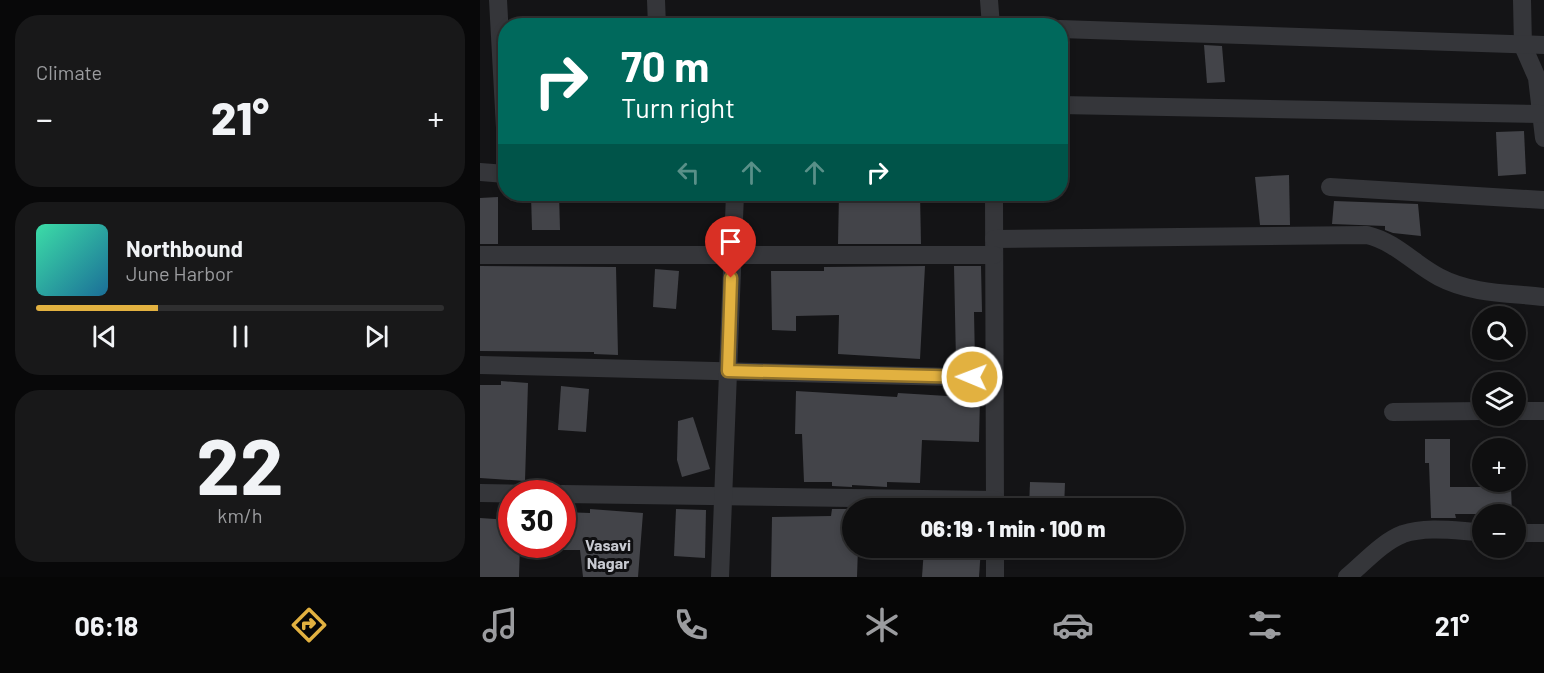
<!DOCTYPE html>
<meta charset="utf-8">
<style>
:root{--surface:#0f0f10;--page:#181819;--text:#f1f3f6;--muted:#9b9c9f;--line:#2f2f30;--accent:#e2b140}
body{margin:0;font-family:Barlow,sans-serif;background:var(--page);color:var(--text);height:100vh;display:flex;flex-direction:column;font-size:22px;white-space:nowrap}
*{box-sizing:border-box;margin:0}
p{font-size:20px;color:var(--muted)}
.icon{flex:none;width:33px;height:33px;fill:none;stroke:currentColor;stroke-width:2;stroke-linecap:round;stroke-linejoin:round}
.map{position:relative;flex:1;overflow:hidden}
.panel{display:flex;flex-direction:column;gap:15px;padding:15px;background:#080809;width:480px}
.panel>*{flex:none}
.banner{position:absolute;left:18px;top:18px;width:570px;height:183px;border-radius:24px;box-shadow:0 3px 9px #0003,0 0 0 2px var(--line);background:#00695c;color:#fff;overflow:hidden}
.buttons{position:absolute;left:992px;top:306px;display:grid;gap:12px}
.buttons a{display:grid;place-items:center;width:54px;height:54px;border-radius:50%;background:var(--surface);box-shadow:0 3px 9px #0003,0 0 0 2px var(--line);font-size:30px}
.speed{position:absolute;left:18px;top:480px;display:flex;gap:12px;font-size:30px;font-weight:700;text-align:center}
.speed>*{display:grid;place-content:center;width:78px;height:78px;border-radius:50%;background:var(--surface);box-shadow:0 3px 9px #0003,0 0 0 2px var(--line);line-height:1}
.speed .limit{border:9px solid #d22;background:#fff;color:#111}
.pin{position:absolute;display:grid;place-items:center;width:51px;height:51px;color:#fff;margin:-62px -26px;border-radius:50% 50% 50% 0;rotate:-45deg;box-shadow:0 0 6px #0007}
.pin .icon{rotate:45deg}
.me{position:absolute;width:66px;margin:-33px;rotate:271deg;stroke-linejoin:round;filter:drop-shadow(0 0 4px #0008)}
.turn{display:flex;align-items:center;gap:21px;height:126px;padding:0 24px;font-size:27px}
.turn .icon{width:78px;height:78px;stroke-width:2.5}
.turn b{display:block;font-size:42px;line-height:51px}
.lanes{display:flex;align-items:center;height:57px;padding:0 24px;background:#0003;justify-content:center;gap:30px;direction:ltr}
.lanes .off{opacity:.35}
.big{font-size:45px;font-weight:800;line-height:1.1}
.panel .card{flex:1;display:flex;flex-direction:column;justify-content:center;gap:9px;min-width:0;padding:0 21px;border-radius:24px;background:var(--page)}
.panel .dial{align-items:center;gap:0}
.dial b{font-size:78px;line-height:1}
.song{display:flex;align-items:center;gap:18px}
.cover{width:72px;height:72px;border-radius:9px;background:linear-gradient(135deg,hsl(160 70% 55%),hsl(200 70% 35%))}
.played{height:6px;border-radius:3px;background:linear-gradient(90deg,var(--accent) 30%,var(--line) 30%)}
.keys{display:flex;justify-content:space-around;direction:ltr}
.heat{display:flex;justify-content:space-between;align-items:center;font-size:33px;direction:ltr}
.trip{position:absolute;left:362px;top:498px;width:342px;height:60px;border-radius:30px;background:var(--surface);box-shadow:0 3px 9px #0003,0 0 0 2px var(--line);font-weight:800;line-height:60px;text-align:center}
.dock{display:flex;height:96px;justify-content:space-around;align-items:center;background:#060606;color:var(--muted)}
.dock .icon{width:42px;height:42px}
.dock .on{color:var(--accent)}
.dock b{font-size:27px;color:var(--text)}
main{display:flex;flex:1;min-height:0}
.map>svg:first-child{display:block}
</style>
<main>
<section class="panel">
<div class="card"><p>Climate</p>
<div class="heat"><a>−</a><b class="big">21°</b><a>+</a></div>
</div>
<div class="card">
<div class="song"><i class="cover"></i><div><b>Northbound</b><p>June Harbor</p></div></div>
<div class="played"></div>
<div class="keys"><svg class="icon" aria-label="previous" viewBox="0 0 24 24"><path d="M18 5L8 12l10 7zM5 5v14"/></svg><svg class="icon" aria-label="pause" viewBox="0 0 24 24"><path d="M8 5v14M16 5v14"/></svg><svg class="icon" aria-label="next" viewBox="0 0 24 24"><path d="M6 5l10 7-10 7zM19 5v14"/></svg></div>
</div>
<div class="card dial"><b>22</b><p>km/h</p></div>
</section>
<div class="map">
<svg width="1064" height="577" viewBox="0 0 1064 577">
<rect width="100%" height="100%" fill="#141416"/>
<!-- building -->
<g fill="#434449">
<path d="M 724,45 L 742,46 L 745,82 L 727,83 Z"/>
<path d="M 1044,131 L 1046,174 L 1018,176 L 1016,132 Z"/>
<path d="M 809,175 L 810,225 L 780,225 L 775,177 Z"/>
<path d="M 51,194 L 79,194 L 80,230 L 52,230 Z"/>
<path d="M 359,194 L 440,194 L 441,244 L 358,244 Z"/>
<path d="M 18,197 L 18,244 L 0,244 L 0,198 Z"/>
<path d="M 854,201 L 938,204 L 941,236 L 913,233 L 905,230 L 905,226 L 852,224 Z"/>
<path d="M 0,266 L 136,267 L 138,355 L 114,354 L 114,352 L 0,351 Z"/>
<path d="M 445,266 L 440,359 L 358,354 L 359,315 L 316,316 L 316,331 L 292,330 L 291,271 L 344,271 L 344,267 Z"/>
<path d="M 474,266 L 501,266 L 502,312 L 494,312 L 495,362 L 476,362 Z"/>
<path d="M 175,269 L 199,271 L 196,309 L 173,307 Z"/>
<path d="M 21,381 L 48,383 L 45,481 L 0,478 L 0,385 L 21,385 Z"/>
<path d="M 81,386 L 109,389 L 106,432 L 78,430 Z"/>
<path d="M 316,391 L 417,397 L 418,393 L 500,398 L 499,442 L 442,440 L 440,483 L 407,482 L 407,487 L 372,485 L 372,487 L 352,486 L 352,482 L 324,482 L 322,434 L 315,434 Z"/>
<path d="M 213,417 L 230,469 L 202,477 L 197,460 L 198,421 Z"/>
<path d="M 945,439 L 970,439 L 970,487 L 1031,487 L 1032,514 L 975,514 L 976,518 L 951,518 L 949,463 L 945,463 Z"/>
<path d="M 550,482 L 585,483 L 584,508 L 549,508 Z"/>
<path d="M 110,509 L 163,513 L 158,577 L 103,577 L 100,550 L 82,550 L 82,512 L 110,513 Z"/>
<path d="M 196,509 L 226,510 L 225,558 L 194,556 Z"/>
<path d="M 352,509 L 372,509 L 372,548 L 378,548 L 377,577 L 291,577 L 292,517 L 351,516 Z"/>
<path d="M 0,518 L 32,520 L 32,544 L 40,544 L 39,577 L 0,577 Z"/>
<path d="M 444,548 L 501,548 L 499,577 L 442,577 Z"/>
</g>
<g fill="none" stroke-linecap="round" stroke-linejoin="round">
<!-- street -->
<g stroke="#35363a" stroke-width="18">
<path d="M 18,0 L 26,146"/>
<path d="M 176,0 L 177,26"/>
<path d="M 509,0 L 511,26"/>
<path d="M 1042,0 L 1043,46 L 1057,78 L 1064,138"/>
<path d="M 580,29 L 1064,45"/>
<path d="M 580,105 L 1061,114"/>
<path d="M 0,172 L 26,174"/>
<path d="M 850,187 L 1064,200"/>
<path d="M 514,194 L 515,508"/>
<path d="M 514,239 L 887,235 C 916,242 934,264 959,277 C 991,294 1029,293 1064,297"/>
<path d="M 0,255 L 514,255"/>
<path d="M 0,365 L 514,378"/>
<path d="M 1035,411 L 1064,411"/>
<path d="M 913,412 L 1002,411"/>
<path d="M 0,493 L 51,494"/>
<path d="M 82,494 L 515,500"/>
<path d="M 1035,533 L 1064,533"/>
<path d="M 515,548 L 515,577"/>
<path d="M 240,577 L 255,194"/>
<path d="M 867,577 C 884,563 902,542 923,534 C 947,526 977,531 1002,532"/>
</g>
</g>
<g fill="none" stroke-linecap="round" stroke-linejoin="round">
<defs>
<path id="route" d="M 251,278 L 248,371 L 492,377"/>
</defs>
<!-- route casing -->
<use href="#route" stroke="#93732a" stroke-width="15"/>
<!-- route -->
<use href="#route" stroke="#e2b140" stroke-width="10"/>
</g>
<g text-anchor="middle" dominant-baseline="central" stroke-width="6" stroke-linejoin="round" paint-order="stroke">
<!-- neighbourhood labels -->
<g font-size="16" font-weight="bold" fill="#c8cad1" stroke="#0f0f11">
<text x="128" y="544">Vasavi<tspan x="128" dy="18">Nagar</tspan></text>
</g>
</g>
</svg>
<div class="buttons">
<a><svg class="icon" aria-label="search" viewBox="0 0 24 24"><circle cx="10" cy="10" r="6"/><path d="M15 15l6 6"/></svg></a>
<a><svg class="icon" aria-label="layers" viewBox="0 0 24 24"><path d="M12 4l9 5-9 5-9-5zM3 14l9 5 9-5"/></svg></a>
<a>+</a>
<a>−</a>
</div>
<div class="speed"><div class="limit">30</div></div>
<div class="pin" style="left:251px;top:278px;background:#d93025"><svg class="icon" aria-label="arrive" viewBox="0 0 24 24"><path d="M6 21V4h12l-3 4 3 4H6"/></svg></div>
<svg class="me" style="left:492px;top:377px" viewBox="-20 -20 40 40"><circle r="17" fill="#e2b140" stroke="#fff" stroke-width="3"/><path d="M0-11L8 9 0 5-8 9z" fill="#fff"/></svg>
<div class="trip">06:19 · 1 min · 100 m</div>
<div class="banner">
<div class="turn"><svg class="icon" aria-label="right" viewBox="0 0 24 24"><path d="M7 20v-9h11M14 6l5 5-5 5"/></svg><div><b>70 m</b>Turn right</div></div>
<div class="lanes"><svg class="icon off" aria-label="left" viewBox="0 0 24 24"><path d="M17 20v-9H6M10 6l-5 5 5 5"/></svg><svg class="icon off" aria-label="ahead" viewBox="0 0 24 24"><path d="M12 20V5M6 11l6-6 6 6"/></svg><svg class="icon off" aria-label="ahead" viewBox="0 0 24 24"><path d="M12 20V5M6 11l6-6 6 6"/></svg><svg class="icon" aria-label="right" viewBox="0 0 24 24"><path d="M7 20v-9h11M14 6l5 5-5 5"/></svg></div>
</div>
</div>
</main>
<nav class="dock">
<b>06:18</b>
<svg class="icon on" aria-label="directions" viewBox="0 0 24 24"><path d="M12 3l9 9-9 9-9-9zM9 14v-3h6M13 9l2 2-2 2"/></svg>
<svg class="icon" aria-label="music" viewBox="0 0 24 24"><path d="M9 18V5l10-2v13"/><circle cx="6" cy="18" r="3"/><circle cx="16" cy="16" r="3"/></svg>
<svg class="icon" aria-label="phone" viewBox="0 0 24 24"><path d="M5 4h4l2 5-3 2q2 4 5 5l2-3 5 2v4C11 20 4 13 5 4z"/></svg>
<svg class="icon" aria-label="climate" viewBox="0 0 24 24"><path d="M12 3v18M4 7l16 10M4 17L20 7"/></svg>
<svg class="icon" aria-label="car" viewBox="0 0 24 24"><path d="M5 17H2v-5l4-1 3-4h7l3 4 3 1v5h-3M9 17h6M6 11h13"/><circle cx="7" cy="17" r="2"/><circle cx="17" cy="17" r="2"/></svg>
<svg class="icon" aria-label="filters" viewBox="0 0 24 24"><path d="M4 7h16M4 17h16"/><circle cx="9" cy="7" r="2"/><circle cx="15" cy="17" r="2"/></svg>
<b>21°</b>
</nav>
